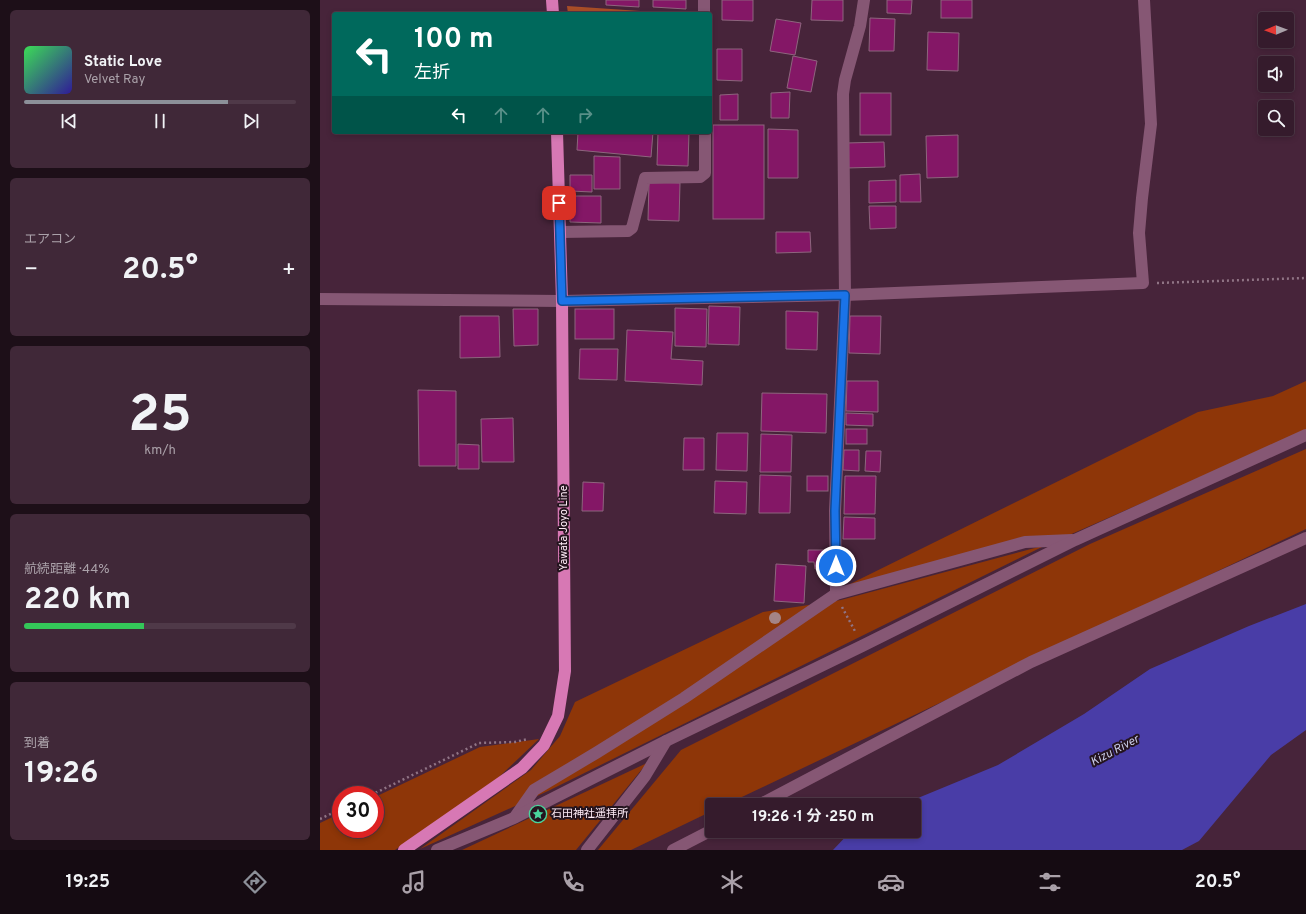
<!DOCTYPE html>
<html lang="ja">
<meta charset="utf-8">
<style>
:root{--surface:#351b2c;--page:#402838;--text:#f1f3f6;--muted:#aaa1a9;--line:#4f3948;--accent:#8c9099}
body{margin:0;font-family:Overpass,"Noto Sans JP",sans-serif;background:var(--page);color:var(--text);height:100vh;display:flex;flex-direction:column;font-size:15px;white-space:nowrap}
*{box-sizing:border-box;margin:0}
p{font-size:13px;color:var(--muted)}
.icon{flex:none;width:22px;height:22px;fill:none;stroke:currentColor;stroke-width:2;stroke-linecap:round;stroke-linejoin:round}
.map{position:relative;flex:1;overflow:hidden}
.side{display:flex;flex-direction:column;gap:10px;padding:10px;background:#1d0f18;width:320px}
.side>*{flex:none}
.banner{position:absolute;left:12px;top:12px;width:380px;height:122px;border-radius:4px;box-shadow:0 2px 6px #0003,0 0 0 1px var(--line);background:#00695c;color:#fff;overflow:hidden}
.needle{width:26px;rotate:269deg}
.buttons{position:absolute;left:938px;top:12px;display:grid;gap:8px}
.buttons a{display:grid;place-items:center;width:36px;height:36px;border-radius:4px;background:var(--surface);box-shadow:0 2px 6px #0003,0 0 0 1px var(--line);font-size:20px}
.speed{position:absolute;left:12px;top:786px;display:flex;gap:8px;font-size:20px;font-weight:700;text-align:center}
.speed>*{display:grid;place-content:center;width:52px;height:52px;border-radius:50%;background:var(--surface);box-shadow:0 2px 6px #0003,0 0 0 1px var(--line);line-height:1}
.speed .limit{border:6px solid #d22;background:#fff;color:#111}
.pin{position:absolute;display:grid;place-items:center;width:34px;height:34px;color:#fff;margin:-17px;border-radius:8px;box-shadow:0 2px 6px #0006}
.me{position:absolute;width:44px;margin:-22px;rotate:0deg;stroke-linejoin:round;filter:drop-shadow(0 0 3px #0008)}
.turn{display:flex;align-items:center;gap:14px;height:84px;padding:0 16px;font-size:18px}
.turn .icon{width:52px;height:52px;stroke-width:2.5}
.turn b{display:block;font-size:28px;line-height:34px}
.lanes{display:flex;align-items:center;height:38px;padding:0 16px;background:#0003;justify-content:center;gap:20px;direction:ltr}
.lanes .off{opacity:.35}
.big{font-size:30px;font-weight:700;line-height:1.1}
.side .widget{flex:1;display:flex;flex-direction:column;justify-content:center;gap:6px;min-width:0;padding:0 14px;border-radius:6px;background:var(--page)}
.side .dial{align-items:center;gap:0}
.dial b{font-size:52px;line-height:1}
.song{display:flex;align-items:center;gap:12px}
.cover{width:48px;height:48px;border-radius:6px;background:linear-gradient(135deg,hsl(130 70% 55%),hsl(250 70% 35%))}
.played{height:4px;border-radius:2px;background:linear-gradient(90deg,var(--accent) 75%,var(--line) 75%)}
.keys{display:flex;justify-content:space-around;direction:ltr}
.heat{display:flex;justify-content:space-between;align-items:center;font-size:22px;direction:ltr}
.charge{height:6px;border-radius:3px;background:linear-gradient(90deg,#34c759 44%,var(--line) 0)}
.trip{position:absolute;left:385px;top:798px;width:216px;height:40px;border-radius:4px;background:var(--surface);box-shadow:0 2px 6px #0003,0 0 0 1px var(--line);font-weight:700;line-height:40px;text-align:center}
.tab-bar{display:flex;height:64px;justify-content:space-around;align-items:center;background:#150b12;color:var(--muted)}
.tab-bar .icon{width:28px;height:28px}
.tab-bar .on{color:var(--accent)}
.tab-bar b{font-size:18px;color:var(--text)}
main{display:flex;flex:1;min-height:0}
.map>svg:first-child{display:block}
</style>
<main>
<section class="side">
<div class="widget">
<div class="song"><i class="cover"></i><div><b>Static Love</b><p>Velvet Ray</p></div></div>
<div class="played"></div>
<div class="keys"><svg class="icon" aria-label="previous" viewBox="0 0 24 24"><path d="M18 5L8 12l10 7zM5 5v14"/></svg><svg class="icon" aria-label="pause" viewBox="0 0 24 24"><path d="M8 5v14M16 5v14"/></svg><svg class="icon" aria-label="next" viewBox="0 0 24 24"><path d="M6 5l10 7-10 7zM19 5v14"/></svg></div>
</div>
<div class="widget"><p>エアコン</p>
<div class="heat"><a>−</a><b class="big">20.5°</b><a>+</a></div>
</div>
<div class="widget dial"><b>25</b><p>km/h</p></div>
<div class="widget"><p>航続距離 · 44%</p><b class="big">220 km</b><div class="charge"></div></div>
<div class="widget"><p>到着</p><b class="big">19:26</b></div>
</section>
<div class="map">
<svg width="986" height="850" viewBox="0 0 986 850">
<rect width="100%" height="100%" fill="#47243a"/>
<!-- green -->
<g fill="#8e3608">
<path d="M 986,381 L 986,431 L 747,536 L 526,586 L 878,412 L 953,396 Z"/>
<path d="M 986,449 L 986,529 L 405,805 L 392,805 L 392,811 L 311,850 L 278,850 L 361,750 L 770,544 Z"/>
<path d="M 726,545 L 228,791 L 100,849 L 211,770 L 240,736 L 255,702 L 443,612 L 521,600 Z"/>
<path d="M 219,739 L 178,778 L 75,850 L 0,850 L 0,823 L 21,813 L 21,829 L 55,829 L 55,797 L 160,747 Z"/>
<path d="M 327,763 L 256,850 L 142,850 Z"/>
</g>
<!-- forest -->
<path fill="#a94e27" d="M 247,6 L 350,13 L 350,14 L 248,14 Z"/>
<!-- water -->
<path fill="#493da7" d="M 986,604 L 986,730 L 951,755 L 879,841 L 862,850 L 513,850 L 531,831 L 594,831 L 594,805 L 581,805 L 678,765 L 764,714 L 830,669 L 929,626 Z"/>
<!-- building -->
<g fill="#841766" stroke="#8e657e">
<path d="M 286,0 L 319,0 L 319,7 L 286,5 Z"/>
<path d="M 333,0 L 366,0 L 366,9 L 333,7 Z"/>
<path d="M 402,0 L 433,0 L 433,21 L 402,20 Z"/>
<path d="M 492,0 L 523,0 L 523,21 L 491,20 Z"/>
<path d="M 567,0 L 592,0 L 591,14 L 567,13 Z"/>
<rect x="621" y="0" width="31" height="18"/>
<path d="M 550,18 L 575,19 L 574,51 L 549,51 Z"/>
<path d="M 456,19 L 481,23 L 475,55 L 450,51 Z"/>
<path d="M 608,32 L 639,33 L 638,71 L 607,70 Z"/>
<path d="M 397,49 L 422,49 L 422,81 L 397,80 Z"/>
<path d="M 473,56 L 497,61 L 491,92 L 467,88 Z"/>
<path d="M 470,92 L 469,118 L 451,118 L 451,93 Z"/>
<rect x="540" y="93" width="31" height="42"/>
<path d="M 418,94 L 418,120 L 400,120 L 400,95 Z"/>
<rect x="393" y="125" width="51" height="94"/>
<path d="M 448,129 L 478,130 L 478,178 L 448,178 Z"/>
<path d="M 258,132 L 333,132 L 331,157 L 257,150 Z"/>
<path d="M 338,132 L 369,132 L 368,166 L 337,165 Z"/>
<path d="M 638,135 L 638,177 L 607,178 L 606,136 Z"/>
<path d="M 564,142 L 565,167 L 526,168 L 526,143 Z"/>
<path d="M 274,156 L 300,157 L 300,189 L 274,189 Z"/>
<path d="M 600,174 L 601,202 L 580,202 L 580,175 Z"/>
<path d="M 250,175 L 272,175 L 272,192 L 250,191 Z"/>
<path d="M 576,180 L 576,202 L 549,203 L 549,181 Z"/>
<path d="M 329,182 L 360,183 L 359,221 L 328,220 Z"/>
<path d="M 250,196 L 281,196 L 281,223 L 250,222 Z"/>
<path d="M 549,206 L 576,206 L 576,228 L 550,229 Z"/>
<path d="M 456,232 L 490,232 L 491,252 L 456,253 Z"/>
<path d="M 389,306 L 420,307 L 419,345 L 388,344 Z"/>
<path d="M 355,308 L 387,309 L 386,347 L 355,346 Z"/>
<path d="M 193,309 L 218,309 L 218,345 L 194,346 Z"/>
<rect x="255" y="309" width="39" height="30"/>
<path d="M 466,311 L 498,312 L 497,350 L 466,349 Z"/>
<path d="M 140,316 L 179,316 L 180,357 L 140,358 Z"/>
<path d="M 530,316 L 561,316 L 560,354 L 529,353 Z"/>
<path d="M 307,330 L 353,332 L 351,359 L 383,361 L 382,385 L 305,381 Z"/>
<path d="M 260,349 L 298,349 L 297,380 L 259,379 Z"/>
<path d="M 527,381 L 558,381 L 558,412 L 526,411 Z"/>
<path d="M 98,390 L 136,391 L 136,466 L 99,466 Z"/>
<path d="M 442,393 L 507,394 L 506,433 L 441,431 Z"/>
<path d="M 526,413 L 553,414 L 553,426 L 526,425 Z"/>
<path d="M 193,418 L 194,462 L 162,462 L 161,419 Z"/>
<rect x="526" y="429" width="21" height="15"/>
<path d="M 397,433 L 428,433 L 427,471 L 396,470 Z"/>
<path d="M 441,434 L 472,435 L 471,472 L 440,472 Z"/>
<path d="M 364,438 L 384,438 L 384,470 L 363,470 Z"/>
<path d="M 138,444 L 159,445 L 159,469 L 138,469 Z"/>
<path d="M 524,450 L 539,450 L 539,471 L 523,470 Z"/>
<path d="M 546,451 L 561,451 L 560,472 L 545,471 Z"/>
<path d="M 440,475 L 471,476 L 470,513 L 439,513 Z"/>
<rect x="487" y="476" width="21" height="15"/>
<path d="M 525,476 L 556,476 L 555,514 L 524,514 Z"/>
<path d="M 395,481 L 427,482 L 426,514 L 394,513 Z"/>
<path d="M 263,482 L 284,483 L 283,511 L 262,511 Z"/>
<path d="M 524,517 L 555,518 L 555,539 L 523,539 Z"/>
<path d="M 488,550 L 509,550 L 509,569 L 495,569 L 494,562 L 488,562 Z"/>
<path d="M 456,564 L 486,566 L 484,603 L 454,601 Z"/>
</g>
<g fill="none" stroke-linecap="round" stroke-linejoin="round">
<!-- path -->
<g stroke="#907485" stroke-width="2.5" stroke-dasharray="2 3" stroke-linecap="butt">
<path d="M 837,283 L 986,278"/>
<path d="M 522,607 L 536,633"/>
<path d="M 51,795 L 159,743 L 195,742 L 208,739"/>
<path d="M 0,819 L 21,809"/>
</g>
<!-- minor -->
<g stroke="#865774" stroke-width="12">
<path d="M 384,0 L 384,14"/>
<path d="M 240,232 L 308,231 L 312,228 L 325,178 L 380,177 L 385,173 L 385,132"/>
<path d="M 0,299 L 242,301 L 525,295 L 823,283 L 819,233 L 822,198 L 831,124 L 824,0"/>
<path d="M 516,594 L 515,511 L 525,295 L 523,94 L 525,80 L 540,26 L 544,0"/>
<path d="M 439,805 L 711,662 L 986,538"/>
<path d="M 195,817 L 214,790 L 276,753 L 364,698 L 516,594 L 705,542 L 752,540"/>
<path d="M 117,850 L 194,818 L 346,741 L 542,646 L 755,540 L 986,435"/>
<path d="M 267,850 L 325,776 L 346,741"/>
<path d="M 353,850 L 392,830"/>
</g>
<!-- major -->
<g stroke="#d778b4" stroke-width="12">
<path d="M 232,0 L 233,14"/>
<path d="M 84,850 L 202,768 L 224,745 L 238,716 L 245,671 L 242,301 L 237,132"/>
</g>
</g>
<!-- trees -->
<circle fill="#a48487" cx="455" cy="618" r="6"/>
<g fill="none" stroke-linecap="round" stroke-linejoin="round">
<defs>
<path id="route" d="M 239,203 L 242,301 L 525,295 L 515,511 L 516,566"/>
</defs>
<!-- route casing -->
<use href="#route" stroke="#114b97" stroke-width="10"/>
<!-- route -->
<use href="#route" stroke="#1a73e8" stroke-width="7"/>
</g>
<!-- icons -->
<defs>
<symbol id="sight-ring" viewBox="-11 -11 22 22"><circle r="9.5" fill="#24141e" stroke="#4ad49c" stroke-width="1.5"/><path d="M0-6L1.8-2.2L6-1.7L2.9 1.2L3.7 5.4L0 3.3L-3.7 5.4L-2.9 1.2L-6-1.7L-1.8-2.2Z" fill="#4ad49c"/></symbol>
</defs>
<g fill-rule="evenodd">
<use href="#sight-ring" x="208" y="804" width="20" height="20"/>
</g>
<g text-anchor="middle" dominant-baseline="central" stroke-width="4" stroke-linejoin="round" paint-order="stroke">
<!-- street labels -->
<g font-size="11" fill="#feebf6" stroke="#24141e">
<text transform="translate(244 528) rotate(-90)">Yawata Joyo Line</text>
</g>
<!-- poi labels -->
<g font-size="11" fill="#feebf6" stroke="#24141e" text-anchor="start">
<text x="231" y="814">石田神社遥拝所</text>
</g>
<!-- water labels -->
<g font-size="12" font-style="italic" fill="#c9cbe7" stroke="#24141e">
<text transform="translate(795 751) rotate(-28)">Kizu River</text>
</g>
</g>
</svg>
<div class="buttons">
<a><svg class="needle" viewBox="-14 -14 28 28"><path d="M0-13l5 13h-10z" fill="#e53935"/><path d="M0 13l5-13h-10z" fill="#aaa1a9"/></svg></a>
<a><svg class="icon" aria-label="sound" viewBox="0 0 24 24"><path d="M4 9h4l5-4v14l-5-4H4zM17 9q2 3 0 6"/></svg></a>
<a><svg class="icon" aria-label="search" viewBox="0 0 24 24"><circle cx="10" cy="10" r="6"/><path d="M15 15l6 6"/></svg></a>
</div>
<div class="speed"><div class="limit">30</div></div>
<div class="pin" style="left:239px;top:203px;background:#d93025"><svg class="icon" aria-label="arrive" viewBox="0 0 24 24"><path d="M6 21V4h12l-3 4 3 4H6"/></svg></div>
<svg class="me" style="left:516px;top:566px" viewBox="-20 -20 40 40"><circle r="17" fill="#1a73e8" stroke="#fff" stroke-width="3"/><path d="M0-11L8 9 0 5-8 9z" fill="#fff"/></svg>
<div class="trip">19:26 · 1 分 · 250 m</div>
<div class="banner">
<div class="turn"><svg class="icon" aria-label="left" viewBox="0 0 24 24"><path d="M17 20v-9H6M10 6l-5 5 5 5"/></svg><div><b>100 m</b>左折</div></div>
<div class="lanes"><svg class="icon" aria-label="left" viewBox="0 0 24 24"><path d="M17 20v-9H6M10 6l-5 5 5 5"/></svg><svg class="icon off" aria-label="ahead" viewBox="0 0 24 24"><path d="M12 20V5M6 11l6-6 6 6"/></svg><svg class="icon off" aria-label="ahead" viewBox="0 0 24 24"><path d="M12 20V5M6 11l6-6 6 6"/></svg><svg class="icon off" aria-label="right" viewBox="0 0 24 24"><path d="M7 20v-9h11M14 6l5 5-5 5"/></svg></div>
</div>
</div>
</main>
<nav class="tab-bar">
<b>19:25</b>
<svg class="icon on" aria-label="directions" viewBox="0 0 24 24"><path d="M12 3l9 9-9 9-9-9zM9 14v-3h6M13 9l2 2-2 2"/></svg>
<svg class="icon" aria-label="music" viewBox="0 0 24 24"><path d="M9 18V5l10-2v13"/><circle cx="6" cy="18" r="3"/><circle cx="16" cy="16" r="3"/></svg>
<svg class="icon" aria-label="phone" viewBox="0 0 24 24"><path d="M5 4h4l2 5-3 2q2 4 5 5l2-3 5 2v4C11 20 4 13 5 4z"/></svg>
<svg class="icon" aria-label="climate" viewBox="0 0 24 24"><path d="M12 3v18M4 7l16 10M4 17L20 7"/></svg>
<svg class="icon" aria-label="car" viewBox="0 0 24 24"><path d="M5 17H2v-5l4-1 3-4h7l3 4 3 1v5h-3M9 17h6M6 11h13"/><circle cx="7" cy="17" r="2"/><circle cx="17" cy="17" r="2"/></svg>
<svg class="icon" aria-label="filters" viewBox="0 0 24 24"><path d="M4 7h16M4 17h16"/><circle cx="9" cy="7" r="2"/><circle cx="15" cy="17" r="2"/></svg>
<b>20.5°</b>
</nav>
